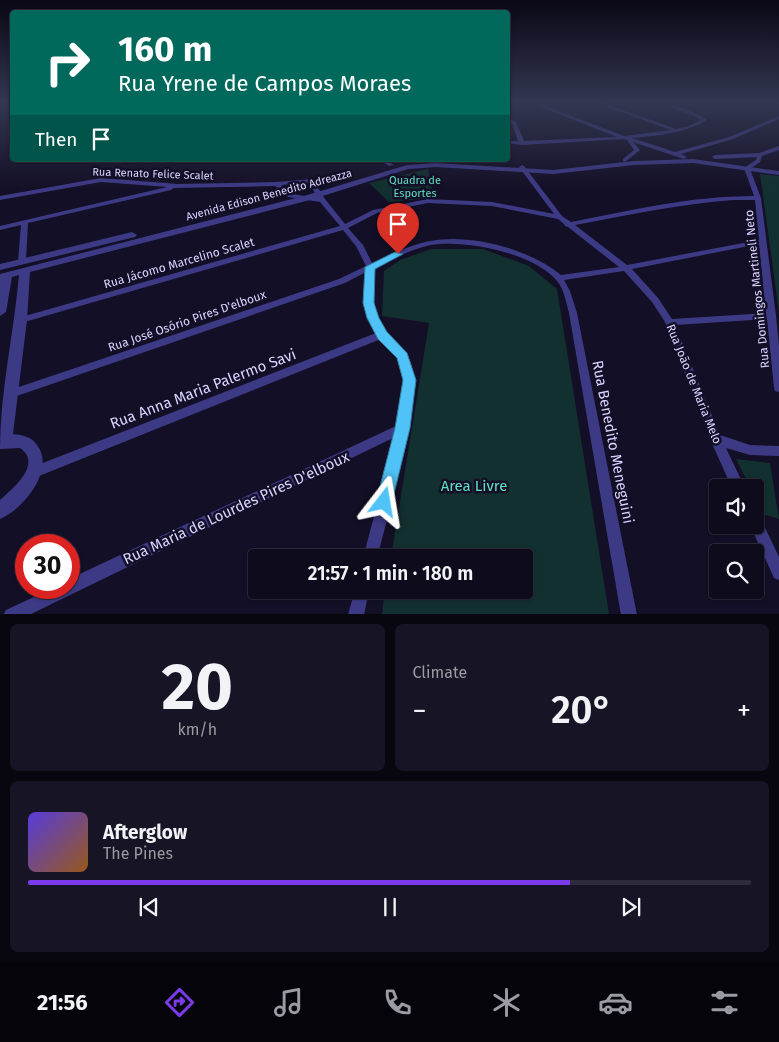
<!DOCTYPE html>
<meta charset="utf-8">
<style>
:root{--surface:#0e0b1c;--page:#171425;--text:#f1f3f6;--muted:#9b9ba3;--line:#2e2b3b;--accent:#7c3aed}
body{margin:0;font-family:"Fira Sans",sans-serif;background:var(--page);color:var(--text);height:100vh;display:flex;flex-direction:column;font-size:19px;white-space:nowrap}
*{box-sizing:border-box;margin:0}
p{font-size:16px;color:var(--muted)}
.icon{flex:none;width:28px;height:28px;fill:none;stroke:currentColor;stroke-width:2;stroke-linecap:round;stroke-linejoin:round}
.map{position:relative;height:614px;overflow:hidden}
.details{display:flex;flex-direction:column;gap:10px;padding:10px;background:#08060f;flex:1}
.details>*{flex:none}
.hud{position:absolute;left:10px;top:10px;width:500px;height:152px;border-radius:5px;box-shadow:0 1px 4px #0004,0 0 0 1px var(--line);background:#00695c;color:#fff;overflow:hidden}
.tools{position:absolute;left:709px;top:479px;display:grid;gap:10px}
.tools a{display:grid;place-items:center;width:55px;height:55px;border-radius:5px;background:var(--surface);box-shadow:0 1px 4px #0004,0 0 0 1px var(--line);font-size:25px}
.speed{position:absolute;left:15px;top:534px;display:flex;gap:10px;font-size:25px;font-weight:700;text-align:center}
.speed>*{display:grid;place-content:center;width:65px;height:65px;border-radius:50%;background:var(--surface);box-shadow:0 1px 4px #0004,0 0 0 1px var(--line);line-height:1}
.speed .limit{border:8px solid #d22;background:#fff;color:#111}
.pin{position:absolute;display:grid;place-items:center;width:42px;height:42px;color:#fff;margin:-51px -21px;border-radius:50% 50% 50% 0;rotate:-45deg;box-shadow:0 0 5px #0007}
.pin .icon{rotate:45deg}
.me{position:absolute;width:55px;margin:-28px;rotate:14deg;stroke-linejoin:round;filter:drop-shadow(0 0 4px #0008)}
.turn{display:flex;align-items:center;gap:18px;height:105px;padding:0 25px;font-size:22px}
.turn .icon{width:65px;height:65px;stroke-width:2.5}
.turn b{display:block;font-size:35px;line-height:42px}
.then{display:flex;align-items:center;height:48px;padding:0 25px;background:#0003;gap:10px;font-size:19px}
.big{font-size:38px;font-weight:600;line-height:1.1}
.details .widget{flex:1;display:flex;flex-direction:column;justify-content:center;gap:8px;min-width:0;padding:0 18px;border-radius:8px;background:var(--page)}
.details .dial{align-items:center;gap:0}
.dial b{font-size:65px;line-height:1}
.song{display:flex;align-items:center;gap:15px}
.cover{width:60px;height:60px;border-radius:8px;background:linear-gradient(135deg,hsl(250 70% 55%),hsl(30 70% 35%))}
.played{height:5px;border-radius:2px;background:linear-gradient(90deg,var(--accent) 75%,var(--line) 75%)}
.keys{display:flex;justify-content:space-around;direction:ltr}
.heat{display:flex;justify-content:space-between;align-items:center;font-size:28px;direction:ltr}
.details .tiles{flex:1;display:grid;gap:10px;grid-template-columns:1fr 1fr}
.widget:last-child{grid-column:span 2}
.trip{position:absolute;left:248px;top:549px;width:285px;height:50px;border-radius:5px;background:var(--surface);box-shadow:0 1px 4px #0004,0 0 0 1px var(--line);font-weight:600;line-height:50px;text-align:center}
.menu{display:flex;height:80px;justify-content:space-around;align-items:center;background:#06040b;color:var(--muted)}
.menu .icon{width:35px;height:35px}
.menu .current{color:var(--accent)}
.menu b{font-size:22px;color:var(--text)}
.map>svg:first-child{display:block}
</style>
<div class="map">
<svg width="779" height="615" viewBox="0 0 779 615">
<rect width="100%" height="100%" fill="#130f26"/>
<!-- green -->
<g fill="#12302f">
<path d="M 428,169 L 434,198 L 389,202 L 369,183 Z"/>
<path d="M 760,174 L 779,176 L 779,312 Z"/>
<path d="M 431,249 L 483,249 L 529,266 L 557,289 L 609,614 L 382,614 L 385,590 L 524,590 L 524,558 L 391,557 L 429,323 L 382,316 L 384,271 L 400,260 Z"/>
<path d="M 736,459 L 770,463 L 779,519 L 763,514 L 755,498 L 755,488 L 750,487 Z"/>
</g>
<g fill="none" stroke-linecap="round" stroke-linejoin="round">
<!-- minor -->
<g fill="#3d3a85" fill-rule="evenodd">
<path d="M 531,103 L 538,103 L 624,136 L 671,130 L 596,103 L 603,103 L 676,129 L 689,126 L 701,120 L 694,116 L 659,103 C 674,103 693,111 706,119 L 706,121 C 683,133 657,136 632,138 L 675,152 L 729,137 L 779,116 L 779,119 L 733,139 L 681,154 L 687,157 L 684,159 L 633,142 L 640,150 L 625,162 L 623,161 L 623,159 L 634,150 L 627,140 L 624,139 L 522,145 L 508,143 L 508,141 L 518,141 L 512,123 L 508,121 L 508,118 L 516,122 L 524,141 L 617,137 Z"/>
<path d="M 779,146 L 779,150 L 762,156 L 760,162 L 750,169 L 761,198 L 776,316 L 779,345 L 779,392 L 775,391 L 774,388 L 767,319 L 675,325 L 720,435 L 750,445 L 779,446 L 779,456 L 750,455 L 726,448 L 745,488 L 732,488 L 710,439 L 665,322 L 652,302 L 624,271 L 564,280 L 570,291 L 577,313 L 637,615 L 621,615 L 569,313 C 566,302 564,289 557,281 C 534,253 465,239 431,245 C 411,249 392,260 374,268 C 373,291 372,315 387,334 C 395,344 409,353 412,367 C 416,384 413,403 410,420 C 402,466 389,512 377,558 L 363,558 L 395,437 L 29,615 L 3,615 L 6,610 L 53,588 L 69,588 L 69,579 L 398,425 L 404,382 L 402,366 L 397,357 L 381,339 L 34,478 L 30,476 L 28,472 L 30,468 L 376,333 C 364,315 365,294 366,272 L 345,283 L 11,398 L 7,397 L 6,394 L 7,391 L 339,279 L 366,266 L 356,246 L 343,230 L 21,323 L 16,320 L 18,318 L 340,226 L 320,202 L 288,197 L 275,186 L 174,188 L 171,190 L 28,223 L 26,261 L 22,263 L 18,261 L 21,225 L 0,230 L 0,226 L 167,187 L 101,182 L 0,200 L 0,196 L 101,178 L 178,184 L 276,182 L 350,176 L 352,177 L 352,179 L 281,185 L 292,194 L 317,198 L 313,189 L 318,188 L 325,199 L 345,224 L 373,210 L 428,199 L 492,202 L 554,214 L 519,167 L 522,165 L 524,166 L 562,216 L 571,222 C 632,210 692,196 754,196 L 744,168 L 756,160 L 757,157 L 715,159 L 712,157 L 715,155 L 759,153 ZM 734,200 L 755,200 L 759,240 L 627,265 L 575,225 C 628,215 680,204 734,200 ZM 428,203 L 492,206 L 558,219 L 564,224 L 565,226 L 568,227 L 619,267 L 561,275 C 529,249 471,233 430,241 C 409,245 391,255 372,263 L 363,245 L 348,228 L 377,213 ZM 759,244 L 766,313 L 672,319 L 658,298 L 632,269 Z"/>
<path d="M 379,160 L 386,160 L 394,165 L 389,166 Z"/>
<path d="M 755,515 L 760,517 L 779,557 L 779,580 L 774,578 L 750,525 L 755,525 Z"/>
<path d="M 355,590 L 369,590 L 364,615 L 348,615 Z"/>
</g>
<!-- tertiary -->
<g fill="#3d3a85" fill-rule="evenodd">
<path d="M 693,159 L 779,171 L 779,175 L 693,163 L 634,165 L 553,174 L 436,167 L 408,169 L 310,200 L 30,272 L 27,320 L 13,434 C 23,435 32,437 37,445 C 56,469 23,510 0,519 L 0,500 C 13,488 43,464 20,448 L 0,449 C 0,391 14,333 19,275 L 12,277 L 6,312 L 0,316 L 0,274 L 304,196 L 407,165 L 436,163 L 553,170 L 634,161 Z"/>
<path d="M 132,232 L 137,235 L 135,237 L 0,270 L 0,264 Z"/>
</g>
</g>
<!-- sky -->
<linearGradient id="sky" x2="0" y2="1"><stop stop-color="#0a0815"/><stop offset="0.54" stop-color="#333752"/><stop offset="1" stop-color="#333752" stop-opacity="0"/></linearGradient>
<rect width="779" height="189" fill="url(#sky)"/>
<!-- route -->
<path fill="#4fc3f7" stroke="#337fa1" d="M 395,252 L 403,254 L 375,269 L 374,303 L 379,318 L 387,332 L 407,353 L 416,380 L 410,428 L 392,502 L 390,508 L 384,511 L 378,508 L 376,502 L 395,428 L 403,380 L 397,358 L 378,339 L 367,318 L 363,303 L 365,267 Z"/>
<g text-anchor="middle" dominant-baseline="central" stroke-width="5" stroke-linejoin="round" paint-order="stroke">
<!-- far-street labels -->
<g font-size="11" fill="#d9d4ff" stroke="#130f26">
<text transform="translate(153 174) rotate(2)">Rua Renato Felice Scalet</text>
<text transform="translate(269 195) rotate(-15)">Avenida Edison Benedito Adreazza</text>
</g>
<!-- far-park labels -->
<g font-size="11" fill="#5fe0c0" stroke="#130f26">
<text x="415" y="180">Quadra de<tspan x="415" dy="13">Esportes</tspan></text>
</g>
<!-- street labels -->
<g font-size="12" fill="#d9d4ff" stroke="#130f26">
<text transform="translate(179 263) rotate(-16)">Rua Jácomo Marcelino Scalet</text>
<text transform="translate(757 289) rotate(-96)">Rua Domingos Martineli Neto</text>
<text transform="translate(187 321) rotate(-19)">Rua José Osório Pires D'elboux</text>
<text transform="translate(694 384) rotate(68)">Rua João de Maria Melo</text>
</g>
<!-- near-street labels -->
<g font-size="15" fill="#d9d4ff" stroke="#130f26">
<text transform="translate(203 389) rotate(-21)">Rua Anna Maria Palermo Savi</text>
<text transform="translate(613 442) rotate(79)">Rua Benedito Meneguini</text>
<text transform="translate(236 508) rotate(-25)">Rua Maria de Lourdes Pires D'elboux</text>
</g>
<!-- near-park labels -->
<g font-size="15" fill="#5fe0c0" stroke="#130f26">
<text x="474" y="486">Area Livre</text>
</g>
</g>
</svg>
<div class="tools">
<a><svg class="icon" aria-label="sound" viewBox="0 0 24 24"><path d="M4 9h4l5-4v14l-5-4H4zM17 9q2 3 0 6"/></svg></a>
<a><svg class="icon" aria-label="search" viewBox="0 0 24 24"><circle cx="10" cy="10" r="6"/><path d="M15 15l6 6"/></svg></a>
</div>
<div class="speed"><div class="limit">30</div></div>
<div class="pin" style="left:398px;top:254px;background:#d93025"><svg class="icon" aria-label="arrive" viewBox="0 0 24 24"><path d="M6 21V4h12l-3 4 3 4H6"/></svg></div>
<svg class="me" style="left:384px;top:502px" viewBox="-20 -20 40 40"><path d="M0-17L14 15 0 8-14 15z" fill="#4fc3f7" stroke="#fff" stroke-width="4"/></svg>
<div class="trip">21:57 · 1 min · 180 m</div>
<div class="hud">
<div class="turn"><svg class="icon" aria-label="right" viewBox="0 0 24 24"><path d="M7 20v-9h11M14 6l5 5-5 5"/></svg><div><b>160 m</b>Rua Yrene de Campos Moraes</div></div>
<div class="then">Then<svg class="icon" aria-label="arrive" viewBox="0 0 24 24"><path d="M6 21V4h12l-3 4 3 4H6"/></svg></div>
</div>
</div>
<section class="details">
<div class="tiles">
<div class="widget dial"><b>20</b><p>km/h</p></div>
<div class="widget"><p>Climate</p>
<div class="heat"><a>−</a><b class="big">20°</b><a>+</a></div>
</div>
<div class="widget">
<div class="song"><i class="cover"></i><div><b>Afterglow</b><p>The Pines</p></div></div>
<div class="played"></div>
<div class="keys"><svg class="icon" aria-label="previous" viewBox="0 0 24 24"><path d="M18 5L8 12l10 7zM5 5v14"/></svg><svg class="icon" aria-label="pause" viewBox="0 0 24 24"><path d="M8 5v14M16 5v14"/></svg><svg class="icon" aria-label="next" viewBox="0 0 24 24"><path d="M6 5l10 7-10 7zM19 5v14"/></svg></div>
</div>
</div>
</section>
<nav class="menu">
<b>21:56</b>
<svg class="icon current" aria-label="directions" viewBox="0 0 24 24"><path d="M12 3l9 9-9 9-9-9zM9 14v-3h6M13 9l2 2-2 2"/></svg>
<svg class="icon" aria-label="music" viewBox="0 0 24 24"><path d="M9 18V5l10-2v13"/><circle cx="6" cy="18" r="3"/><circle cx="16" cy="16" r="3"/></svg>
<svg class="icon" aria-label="phone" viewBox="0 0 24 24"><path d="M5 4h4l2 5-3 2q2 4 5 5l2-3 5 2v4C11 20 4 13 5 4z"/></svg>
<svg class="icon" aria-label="climate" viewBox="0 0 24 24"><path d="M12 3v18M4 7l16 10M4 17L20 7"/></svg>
<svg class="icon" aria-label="car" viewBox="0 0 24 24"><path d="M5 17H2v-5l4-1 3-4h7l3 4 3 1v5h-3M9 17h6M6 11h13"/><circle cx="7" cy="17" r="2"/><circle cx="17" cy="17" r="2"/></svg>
<svg class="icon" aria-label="filters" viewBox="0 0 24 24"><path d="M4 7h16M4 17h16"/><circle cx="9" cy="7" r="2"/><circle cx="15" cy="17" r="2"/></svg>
</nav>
